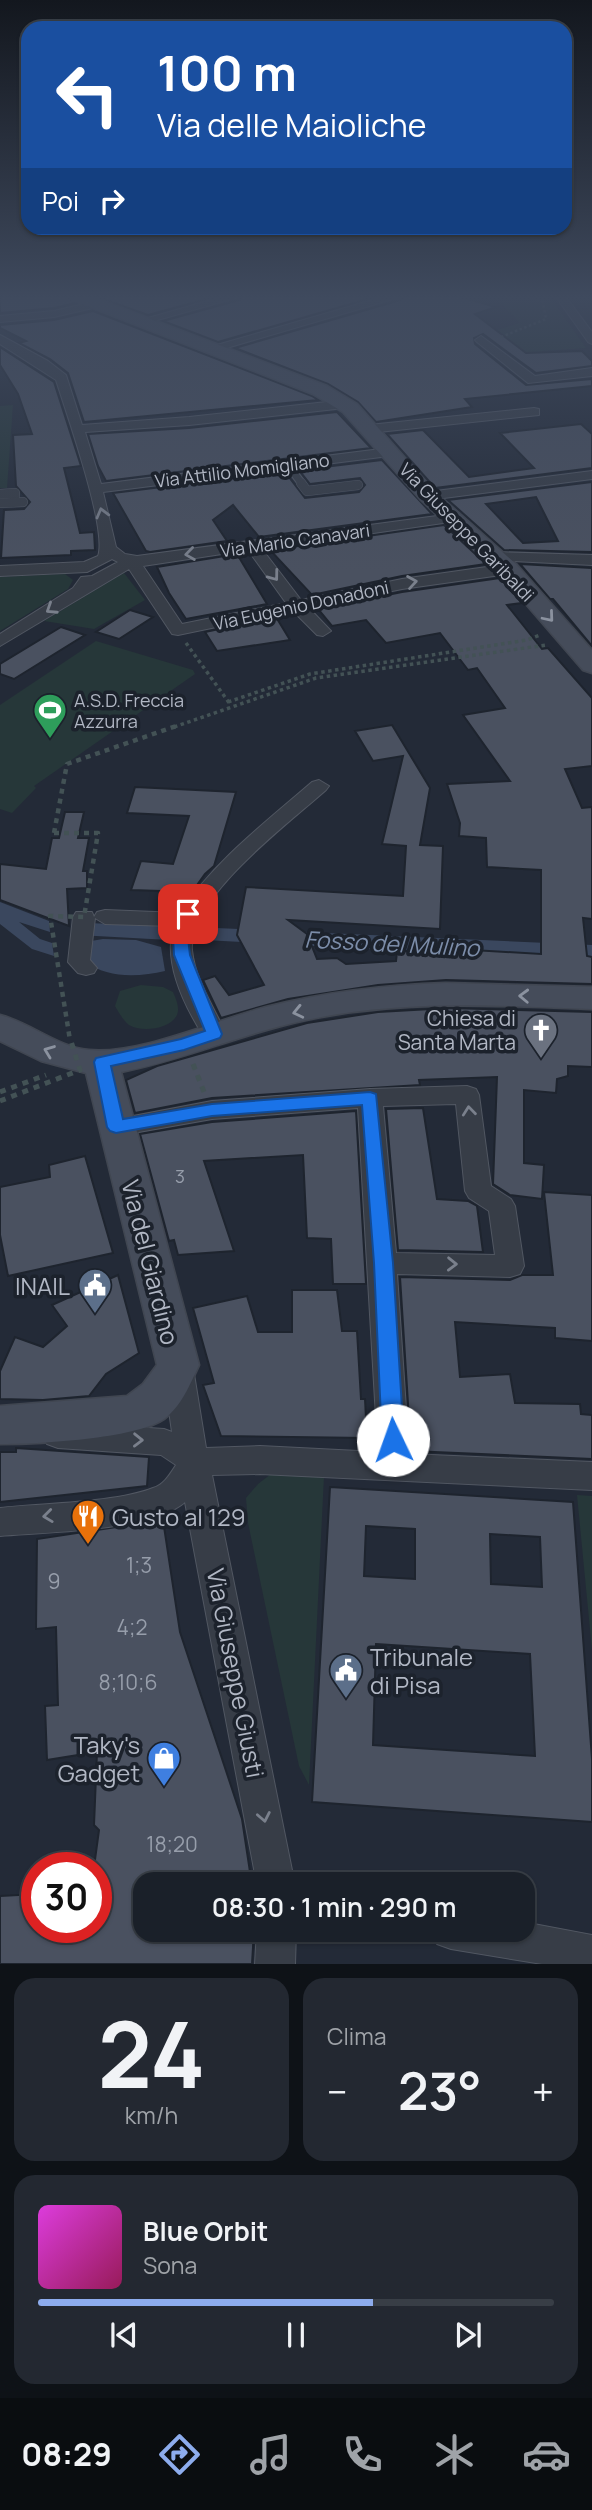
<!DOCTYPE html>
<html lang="it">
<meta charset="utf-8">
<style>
:root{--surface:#1a2029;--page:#232831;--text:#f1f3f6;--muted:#9fa3a8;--line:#383e46;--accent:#8daced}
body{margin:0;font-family:Manrope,sans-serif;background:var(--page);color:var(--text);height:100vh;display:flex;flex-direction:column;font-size:26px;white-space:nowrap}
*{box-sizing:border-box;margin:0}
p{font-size:23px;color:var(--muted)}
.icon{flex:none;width:38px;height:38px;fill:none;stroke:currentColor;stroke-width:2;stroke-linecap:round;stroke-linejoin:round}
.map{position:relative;height:1964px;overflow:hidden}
.panel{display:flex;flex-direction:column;gap:14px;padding:14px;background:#0e1217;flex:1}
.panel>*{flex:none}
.top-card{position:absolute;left:21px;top:21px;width:551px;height:214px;border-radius:21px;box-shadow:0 2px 5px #0004,0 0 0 2px var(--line);background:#1a4fa0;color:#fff;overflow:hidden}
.speed{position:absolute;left:21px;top:1852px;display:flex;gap:14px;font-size:35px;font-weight:700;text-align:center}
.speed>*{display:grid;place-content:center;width:91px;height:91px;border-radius:50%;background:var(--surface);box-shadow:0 2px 5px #0004,0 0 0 2px var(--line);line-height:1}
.speed .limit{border:10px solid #d22;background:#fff;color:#111}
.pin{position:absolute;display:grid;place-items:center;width:60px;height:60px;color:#fff;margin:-30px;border-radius:14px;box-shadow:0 4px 10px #0006}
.me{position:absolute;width:77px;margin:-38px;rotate:357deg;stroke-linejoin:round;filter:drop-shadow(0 0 5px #0008)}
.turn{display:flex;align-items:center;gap:24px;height:147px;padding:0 21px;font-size:32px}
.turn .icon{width:91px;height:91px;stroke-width:2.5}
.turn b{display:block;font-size:49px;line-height:60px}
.then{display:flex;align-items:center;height:66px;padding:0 21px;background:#0003;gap:14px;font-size:26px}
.big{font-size:52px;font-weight:600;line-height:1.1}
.panel .tile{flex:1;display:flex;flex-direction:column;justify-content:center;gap:10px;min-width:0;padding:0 24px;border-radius:21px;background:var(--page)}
.panel .dial{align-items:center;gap:0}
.dial b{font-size:91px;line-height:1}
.song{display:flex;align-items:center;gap:21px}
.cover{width:84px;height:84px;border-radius:10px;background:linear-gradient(135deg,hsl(300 70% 55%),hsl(330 70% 35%))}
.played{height:7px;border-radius:4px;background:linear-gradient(90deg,var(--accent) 65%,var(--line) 65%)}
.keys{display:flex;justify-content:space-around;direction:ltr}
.heat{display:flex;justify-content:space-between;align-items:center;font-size:38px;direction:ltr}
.panel .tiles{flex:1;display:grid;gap:14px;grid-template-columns:1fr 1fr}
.tile:last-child{grid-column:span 2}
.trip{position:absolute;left:133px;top:1872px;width:402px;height:70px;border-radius:21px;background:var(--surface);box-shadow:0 2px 5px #0004,0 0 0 2px var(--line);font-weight:600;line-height:70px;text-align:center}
.tabs{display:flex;height:112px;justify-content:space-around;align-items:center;background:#0a0d10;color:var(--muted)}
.tabs .icon{width:49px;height:49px}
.tabs .selected{color:var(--accent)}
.tabs b{font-size:32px;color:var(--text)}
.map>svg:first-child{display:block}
</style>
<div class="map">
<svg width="592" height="1964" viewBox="0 0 592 1964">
<rect width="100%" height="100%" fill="#232a37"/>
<!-- green -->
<g fill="#263739">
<path d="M 495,297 L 550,297 L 586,348 L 542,351 L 547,358 L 519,362 L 493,334 L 493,331 L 520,323 Z"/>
<path d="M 13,405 L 7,488 L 0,488 L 0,406 Z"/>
<path d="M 124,573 L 145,600 L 94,629 L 44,621 Z"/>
<path d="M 65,574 L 73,580 L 68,589 L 0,631 L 0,577 Z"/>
<path d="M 96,641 L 193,670 L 195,674 L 34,786 L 36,788 L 12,813 L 0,809 L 0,705 Z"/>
<path d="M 141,985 L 163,987 L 173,992 C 176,999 180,1008 177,1015 C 170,1029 142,1033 129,1025 C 123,1020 119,1013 115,1006 L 120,991 Z"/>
<path d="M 271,1474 L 324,1476 L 309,1785 L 299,1766 L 248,1523 L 246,1498 L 258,1484 Z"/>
<path d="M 577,1495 L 592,1496 L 592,1650 Z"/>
</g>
<!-- water -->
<g fill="#3a475e">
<path d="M 0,902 L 49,921 L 50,932 L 19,922 L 40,939 L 52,943 L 54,956 L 32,949 L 0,924 Z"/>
<path d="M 103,939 L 136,940 L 161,947 L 165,971 C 139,977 107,979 85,961 L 91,941 Z"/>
</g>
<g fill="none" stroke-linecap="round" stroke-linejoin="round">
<!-- canal -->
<g fill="#3a475e" fill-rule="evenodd">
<path d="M 86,923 L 169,926 L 177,928 L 181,933 L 177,938 L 169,940 L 78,935 L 74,930 L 78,925 Z"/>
<path d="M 193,927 L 592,945 L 592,961 L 185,939 L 181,934 L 185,929 Z"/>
</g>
</g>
<!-- building -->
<g fill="#4a5160" stroke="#1e242e" stroke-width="2" fill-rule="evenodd">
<path d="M 0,297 L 68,297 L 75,303 L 54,308 L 0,313 Z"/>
<path d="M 98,297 L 214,297 L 148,315 Z"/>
<path d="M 242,297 L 375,297 L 218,342 L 163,321 L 240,300 Z"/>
<path d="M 403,297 L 461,297 L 496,307 L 475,314 L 526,353 L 582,351 L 592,361 L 592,366 L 536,373 L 483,334 L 474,338 L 475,344 L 526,385 L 592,379 L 592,386 L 465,399 L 472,407 L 376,422 L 358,402 L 328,384 L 235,348 L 401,300 Z"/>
<path d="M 93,311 L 312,396 L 318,400 L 84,422 L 68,373 L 50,359 L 19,343 L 26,341 L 0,328 L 0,325 L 54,320 Z"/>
<path d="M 0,347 L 54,382 L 81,466 L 64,468 L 74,508 L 80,533 L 94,532 L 95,550 L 71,551 L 71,555 L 1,558 L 4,510 L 24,509 L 30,502 L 16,486 L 13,435 L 32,434 L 18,394 L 0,365 Z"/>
<path d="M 337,412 L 371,448 L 106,481 L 98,466 L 88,434 L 189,428 Z"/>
<path d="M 581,424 L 592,434 L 592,468 L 435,488 L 387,434 L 423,430 L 469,477 L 534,468 L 500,433 Z"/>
<path d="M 382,460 L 432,514 L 259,537 L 233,505 L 213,520 L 227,541 L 150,552 L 146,551 L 113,493 L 285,472 L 305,498 L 359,492 L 365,485 L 360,478 L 310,484 L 299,470 Z"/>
<path d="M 592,482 L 592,552 L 504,550 L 448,500 ZM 536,497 L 558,541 L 523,543 L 486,504 Z"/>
<path d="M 444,525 L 486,564 L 402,576 L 312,595 L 270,550 Z"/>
<path d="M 237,554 L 267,604 L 186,619 L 169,593 L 157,567 Z"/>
<path d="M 520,564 L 592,568 L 592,646 L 553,599 L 550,599 Z"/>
<path d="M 500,578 L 522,603 L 507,605 L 542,649 L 548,648 L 592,698 L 592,766 L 565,769 L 582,808 L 592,807 L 592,919 L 583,918 L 587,956 L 592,957 L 592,984 L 446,980 L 378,985 L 288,999 L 221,1018 L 203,980 L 215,976 L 229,995 L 264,985 L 237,935 L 246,887 L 403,896 L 406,846 L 382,844 L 403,756 L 373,761 L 355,731 L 392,725 L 430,788 L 420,845 L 443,846 L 440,929 L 288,920 L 307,934 L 317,959 L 337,958 L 346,964 L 396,961 L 397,952 L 439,948 L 541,954 L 541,870 L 487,867 L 486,838 L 459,836 L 460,823 L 447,784 L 510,781 L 463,715 L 505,708 L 477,668 L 468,670 L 440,633 L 386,643 L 366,620 L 332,626 L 318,609 L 402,592 Z"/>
<path d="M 130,610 L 153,617 L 119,639 L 96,632 Z"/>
<path d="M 276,617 L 290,640 L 217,651 L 205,632 Z"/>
<path d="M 61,627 L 85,635 L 14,679 L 0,674 L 0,664 Z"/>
<path d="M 135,787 L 236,792 L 214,866 L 205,874 L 192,892 L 131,890 L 141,861 L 173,864 L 189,816 L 127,813 Z"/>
<path d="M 65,812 L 84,812 L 78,838 L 89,838 L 83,871 L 87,871 L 87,888 L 67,889 L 69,926 L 0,900 L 0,864 L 46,869 L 52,838 L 59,838 Z"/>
<path d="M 449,1008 L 592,1012 L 592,1067 L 568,1066 L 568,1076 L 557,1079 L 556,1093 L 524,1090 L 524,1163 L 544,1165 L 542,1199 L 510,1195 L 493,1184 L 497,1077 L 419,1080 L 420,1085 L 212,1098 L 135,1113 L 126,1080 L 157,1066 L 307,1023 L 378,1012 Z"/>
<path d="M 423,1108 L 437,1199 L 468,1201 L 477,1206 L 483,1252 L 398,1250 L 386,1109 Z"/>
<path d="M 356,1111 L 366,1284 L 333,1284 L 331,1239 L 307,1238 L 303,1155 L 204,1161 L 234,1251 L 178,1255 L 174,1240 L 169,1241 L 140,1134 L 212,1122 Z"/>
<path d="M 85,1156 L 113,1253 L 8,1276 L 0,1235 L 0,1187 L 50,1177 L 49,1165 Z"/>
<path d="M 544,1192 L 592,1195 L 592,1341 L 555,1338 L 555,1328 L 455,1322 L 460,1377 L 510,1374 L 515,1403 L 580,1404 L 581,1414 L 592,1415 L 592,1459 L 411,1451 L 400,1277 L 510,1280 L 522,1275 L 553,1275 Z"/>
<path d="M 118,1275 L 139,1353 L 106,1374 L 89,1396 L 43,1400 L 0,1399 L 0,1371 L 15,1337 L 43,1347 L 67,1326 L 52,1305 Z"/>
<path d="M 292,1290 L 337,1290 L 342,1331 L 357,1331 L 361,1399 L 365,1399 L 367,1438 L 221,1436 L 203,1385 L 214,1383 L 193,1308 L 247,1296 L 258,1332 L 292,1332 Z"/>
<path d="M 16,1448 L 149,1457 L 147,1486 L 0,1502 L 0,1452 L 16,1452 Z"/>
<path d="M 330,1487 L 573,1502 L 592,1759 L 592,1822 L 312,1802 ZM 366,1526 L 415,1529 L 415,1579 L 364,1576 ZM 490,1534 L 540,1537 L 542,1587 L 491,1584 ZM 376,1644 L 530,1654 L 535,1756 L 373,1745 Z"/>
<path d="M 163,1520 L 180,1632 L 242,1819 L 252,1885 L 145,1885 L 145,1930 L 254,1930 L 252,1964 L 0,1964 L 0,1896 L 37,1894 L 37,1927 L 96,1927 L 96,1867 L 94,1867 L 99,1830 L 94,1825 L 97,1752 L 47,1760 L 45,1706 L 58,1705 L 56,1627 L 36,1629 L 37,1539 Z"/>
</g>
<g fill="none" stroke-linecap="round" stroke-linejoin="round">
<defs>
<path id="lane-far1" d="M 287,464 L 303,485"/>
<g id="lane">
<path d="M 301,483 L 307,491 L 358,485"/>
<path d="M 0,494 L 15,493 L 14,502"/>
<path d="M 0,503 L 23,502"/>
</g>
<g id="street">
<path d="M 222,297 L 239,297 L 140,325 L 134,322 Z"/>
<path d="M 383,297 L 400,297 L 213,352 L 203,349 Z"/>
<path d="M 556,297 L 566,297 L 592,332 L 592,344 L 588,342 Z"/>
<path d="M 97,301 L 103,304 L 101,306 L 54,317 L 0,322 L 0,316 L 54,311 Z"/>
<path d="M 0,335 L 48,361 L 66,375 L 82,425 L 189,417 L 345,400 L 351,404 L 345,408 L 189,425 L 85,432 L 101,484 L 389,448 L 396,452 L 389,456 L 103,492 L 116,547 L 125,554 L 137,556 L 452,514 L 457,515 L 459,518 L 457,521 L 262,549 L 301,600 L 402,579 L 508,564 L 516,569 L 508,574 L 402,589 L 309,608 L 331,631 L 323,636 L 317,635 L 293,611 L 178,635 L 172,634 L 129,569 L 0,646 L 0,634 L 73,588 L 81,577 L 92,576 L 118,562 L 112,559 L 87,572 L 0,576 L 0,566 L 84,562 L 98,556 C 108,530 66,412 56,380 L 0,344 ZM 248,550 L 286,603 L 182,624 L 143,566 Z"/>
<path d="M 481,336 L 535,376 L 592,368 L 592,376 L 528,383 L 477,342 L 475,340 Z"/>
<path d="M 534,408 L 539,409 L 539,415 L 369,433 L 362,429 L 369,425 Z"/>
<path d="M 592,471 L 592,479 L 428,500 L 421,496 L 428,492 Z"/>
<path d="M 496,552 L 592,555 L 592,565 L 491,560 L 488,557 Z"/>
<path d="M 319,780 L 329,786 L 326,790 C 289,823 188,898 192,950 C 195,980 214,1007 226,1034 L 222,1040 L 214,1042 L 206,1040 C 186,1009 162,963 174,926 L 105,924 L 95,918 L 90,960 L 97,968 L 94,973 L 86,975 L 78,973 L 68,962 L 73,917 L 76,912 L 92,912 L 94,917 L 97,912 L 105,910 L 180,913 C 214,861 266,822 312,782 Z"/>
<path d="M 467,1086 L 476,1089 L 479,1095 L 491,1186 L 511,1199 L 515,1206 L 524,1266 L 520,1274 L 510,1277 L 397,1274 L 409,1454 L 592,1462 L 592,1490 L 260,1474 L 212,1475 L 295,1885 L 257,1885 L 185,1502 C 153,1531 45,1532 0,1536 L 0,1508 C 42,1503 115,1503 153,1488 C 164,1485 170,1474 176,1465 L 161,1455 L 58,1448 L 47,1444 L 43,1435 L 47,1426 L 58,1422 L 164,1429 L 172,1432 L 163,1368 L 168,1359 L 178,1356 L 188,1359 L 193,1368 L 206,1448 L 260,1446 L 378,1452 L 358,1108 L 212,1119 L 116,1136 L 107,1133 L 103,1127 L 107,1121 L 212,1101 L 370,1089 ZM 456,1104 L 465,1191 L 469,1198 L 489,1211 L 495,1255 L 396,1253 L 383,1106 Z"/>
<path d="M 523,1922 L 592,1935 L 592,1964 L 542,1964 L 451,1949 L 437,1944 L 432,1930 L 523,1930 Z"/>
<path d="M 257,1930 L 296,1930 L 295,1964 L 255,1964 Z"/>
</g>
<g id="secondary">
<path d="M 71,297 L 92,297 L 327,386 L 357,404 L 435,492 L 516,564 L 592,650 L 592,673 L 583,670 L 500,574 L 421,500 L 343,412 L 313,394 L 73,300 Z"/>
<path d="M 446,983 L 592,987 L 592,1009 C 496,1005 401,1000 306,1020 C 243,1033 184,1060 121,1072 L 199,1365 C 190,1384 182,1406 164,1419 C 135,1439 38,1444 0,1444 L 0,1406 L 127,1396 L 143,1384 L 157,1365 L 86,1073 L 41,1061 L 0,1041 L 0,1015 C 31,1023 57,1047 89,1050 C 139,1055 216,1020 266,1007 C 325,992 385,985 446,983 Z"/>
</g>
</defs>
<!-- lane-far1 casing -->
<use href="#lane-far1" stroke="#515762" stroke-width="9"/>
<!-- lane casing -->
<use href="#lane" stroke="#515762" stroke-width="10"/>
<!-- street casing -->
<use href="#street" stroke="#515762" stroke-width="2"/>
<!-- secondary casing -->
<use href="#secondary" stroke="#404651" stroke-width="3"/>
<!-- path-far3 -->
<path stroke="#435255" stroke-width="2.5" stroke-dasharray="2.5 2.5" stroke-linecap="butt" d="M 501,337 L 546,319 L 543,302 L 531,297"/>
<!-- path-far2 -->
<g stroke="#435255" stroke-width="3.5" stroke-dasharray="3.5 3.5" stroke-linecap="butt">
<path d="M 186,643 L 230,704"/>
<path d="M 228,702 L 310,674 L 527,640 L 540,635"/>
<path d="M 174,727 L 316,678 L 546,645"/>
</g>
<!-- path-far1 -->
<path stroke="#435255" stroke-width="4.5" stroke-dasharray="5 5" stroke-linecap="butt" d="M 54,833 L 67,764 L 179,725"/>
<!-- path -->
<g stroke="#435255" stroke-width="5" stroke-dasharray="6 6" stroke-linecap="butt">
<path d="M 193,1064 L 204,1092"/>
<path d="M 0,1092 L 46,1075"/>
</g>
<!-- lane-far1 -->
<use href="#lane-far1" stroke="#373d47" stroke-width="7"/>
<!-- lane -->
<use href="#lane" stroke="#373d47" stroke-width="9"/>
<!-- street -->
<use href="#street" fill="#373d47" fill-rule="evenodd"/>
<!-- secondary -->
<use href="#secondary" fill="#454c5a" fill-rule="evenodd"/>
<!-- path-bridge-far1 -->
<path stroke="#435255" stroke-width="4.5" stroke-dasharray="5 5" stroke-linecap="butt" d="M 54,833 L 98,833 L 84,917 L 50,916 L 70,1040"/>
<!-- path-bridge -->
<path stroke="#435255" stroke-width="5" stroke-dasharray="6 6" stroke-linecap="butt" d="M 0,1101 L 80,1070 L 70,1038"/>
</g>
<!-- one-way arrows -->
<defs><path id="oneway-chevron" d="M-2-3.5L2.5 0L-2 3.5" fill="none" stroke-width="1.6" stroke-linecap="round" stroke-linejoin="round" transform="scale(1.75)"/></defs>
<g stroke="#7a808c">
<use href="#oneway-chevron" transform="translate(102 513) rotate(-105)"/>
<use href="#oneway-chevron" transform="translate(190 554) rotate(172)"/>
<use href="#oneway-chevron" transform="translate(274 576) rotate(53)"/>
<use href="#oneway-chevron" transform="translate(412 582) rotate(-9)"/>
<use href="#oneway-chevron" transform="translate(51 609) rotate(147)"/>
<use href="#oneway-chevron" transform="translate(469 1111) rotate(-96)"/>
<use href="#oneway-chevron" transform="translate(452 1264) rotate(1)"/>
<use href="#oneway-chevron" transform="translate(138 1440) rotate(1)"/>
<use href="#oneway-chevron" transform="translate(48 1516) rotate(173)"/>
<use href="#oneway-chevron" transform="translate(264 1817) rotate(79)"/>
</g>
<g stroke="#8b929f">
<use href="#oneway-chevron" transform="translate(549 617) rotate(50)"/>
<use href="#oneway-chevron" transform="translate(524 996) rotate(-178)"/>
<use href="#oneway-chevron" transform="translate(298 1012) rotate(167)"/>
<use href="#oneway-chevron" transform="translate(49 1051) rotate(-159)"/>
</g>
<!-- sky -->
<linearGradient id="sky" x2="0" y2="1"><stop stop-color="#13171e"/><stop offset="0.52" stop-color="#3f4a5e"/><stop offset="1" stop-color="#3f4a5e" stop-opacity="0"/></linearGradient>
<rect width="592" height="572" fill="url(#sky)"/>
<!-- route -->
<path fill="#1a73e8" stroke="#114b97" stroke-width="2" d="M 188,909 L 196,914 L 188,938 L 190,955 L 222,1034 L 220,1038 L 184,1050 L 111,1066 L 123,1119 L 212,1104 L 370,1092 L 376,1094 L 393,1263 L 404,1440 L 401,1446 L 393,1449 L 385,1446 L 382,1440 L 374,1263 L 362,1105 L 212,1116 L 116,1133 L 110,1131 L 107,1127 L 94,1062 L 96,1058 L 181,1039 L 205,1031 L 174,955 L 173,938 L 181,914 Z"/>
<!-- icons -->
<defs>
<symbol id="stadium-pin" viewBox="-11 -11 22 30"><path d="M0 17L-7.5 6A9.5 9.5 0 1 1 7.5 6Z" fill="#2e9e5b" stroke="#1c222c"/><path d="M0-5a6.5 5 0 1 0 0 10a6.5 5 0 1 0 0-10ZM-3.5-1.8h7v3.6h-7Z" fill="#fff"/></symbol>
<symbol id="church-pin" viewBox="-11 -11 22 30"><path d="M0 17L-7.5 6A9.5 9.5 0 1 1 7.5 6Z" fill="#6b7280" stroke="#1c222c"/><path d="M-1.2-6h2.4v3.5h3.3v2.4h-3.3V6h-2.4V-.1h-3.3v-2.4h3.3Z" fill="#fff"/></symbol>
<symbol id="civic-pin" viewBox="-11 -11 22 30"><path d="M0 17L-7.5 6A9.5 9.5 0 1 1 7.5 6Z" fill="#5c6f8a" stroke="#1c222c"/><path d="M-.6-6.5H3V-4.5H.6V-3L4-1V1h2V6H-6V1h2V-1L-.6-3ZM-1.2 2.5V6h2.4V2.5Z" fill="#fff"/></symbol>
<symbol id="restaurant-pin" viewBox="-11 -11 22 30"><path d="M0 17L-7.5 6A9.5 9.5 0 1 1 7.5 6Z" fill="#e8710a" stroke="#1c222c"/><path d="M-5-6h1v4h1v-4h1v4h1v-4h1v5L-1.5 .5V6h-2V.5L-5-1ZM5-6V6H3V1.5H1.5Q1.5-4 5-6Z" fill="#fff"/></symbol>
<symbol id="shop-pin" viewBox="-11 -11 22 30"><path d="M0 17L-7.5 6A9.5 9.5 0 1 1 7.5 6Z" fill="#3f7fe0" stroke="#1c222c"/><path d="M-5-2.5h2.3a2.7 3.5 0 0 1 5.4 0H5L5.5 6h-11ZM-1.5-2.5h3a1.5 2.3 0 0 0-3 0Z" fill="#fff"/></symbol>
</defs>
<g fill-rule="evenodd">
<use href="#stadium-pin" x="31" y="691" width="38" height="52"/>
<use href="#church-pin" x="522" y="1011" width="38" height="52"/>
<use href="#civic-pin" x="76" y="1266" width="38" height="52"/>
<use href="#restaurant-pin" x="69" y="1497" width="38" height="52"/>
<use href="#civic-pin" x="327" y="1651" width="38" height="52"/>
<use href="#shop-pin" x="145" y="1739" width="38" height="52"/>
</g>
<g text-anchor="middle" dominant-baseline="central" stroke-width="7" stroke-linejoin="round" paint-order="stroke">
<!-- far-street labels -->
<g font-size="18" fill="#b1b7c4" stroke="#1c222c">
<text transform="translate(242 470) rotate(-7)">Via Attilio Momigliano</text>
<text transform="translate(467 532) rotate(46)">Via Giuseppe Garibaldi</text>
<text transform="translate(295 540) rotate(-8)">Via Mario Canavari</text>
<text transform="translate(301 605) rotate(-12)">Via Eugenio Donadoni</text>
</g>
<!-- far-poi labels -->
<g font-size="18" fill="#b1b7c4" stroke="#1c222c" text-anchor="start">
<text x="74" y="700">A.S.D. Freccia<tspan x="74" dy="21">Azzurra</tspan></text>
</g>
<!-- number labels -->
<g font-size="18" fill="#979eab">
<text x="180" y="1176">3</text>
</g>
<!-- poi labels -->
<g font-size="21" fill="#b1b7c4" stroke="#1c222c" text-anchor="end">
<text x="516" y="1018">Chiesa di<tspan x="516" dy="24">Santa Marta</tspan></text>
</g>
<!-- near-number labels -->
<g font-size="21" fill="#979eab">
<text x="139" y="1565">1;3</text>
<text x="54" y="1581">9</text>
<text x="132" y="1627">4;2</text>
<text x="128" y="1682">8;10;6</text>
<text x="172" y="1844">18;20</text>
</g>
<!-- water labels -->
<g font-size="23" font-style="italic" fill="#7c8da9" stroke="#1c222c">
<text transform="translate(392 943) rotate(3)">Fosso del Mulino</text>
</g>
<!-- near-street labels -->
<g font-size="24" fill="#b1b7c4" stroke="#1c222c">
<text transform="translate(151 1262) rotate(76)">Via del Giardino</text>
<text transform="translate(236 1673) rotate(79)">Via Giuseppe Giusti</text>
</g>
<!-- near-poi labels -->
<g font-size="24" fill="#b1b7c4" stroke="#1c222c" text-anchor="end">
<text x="70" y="1285">INAIL</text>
<text x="112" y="1516" text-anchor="start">Gusto al 129</text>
<text x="370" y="1656" text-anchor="start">Tribunale<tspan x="370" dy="28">di Pisa</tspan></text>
<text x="140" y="1744">Taky's<tspan x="140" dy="28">Gadget</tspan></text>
</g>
</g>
</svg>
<div class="speed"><div class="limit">30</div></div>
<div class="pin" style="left:188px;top:914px;background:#d93025"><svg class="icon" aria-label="arrive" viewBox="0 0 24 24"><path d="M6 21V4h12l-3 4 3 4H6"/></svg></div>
<svg class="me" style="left:393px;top:1440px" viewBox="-20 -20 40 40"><circle r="19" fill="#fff"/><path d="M0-13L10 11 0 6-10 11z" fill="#1a73e8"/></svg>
<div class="trip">08:30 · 1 min · 290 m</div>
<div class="top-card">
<div class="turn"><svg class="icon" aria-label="left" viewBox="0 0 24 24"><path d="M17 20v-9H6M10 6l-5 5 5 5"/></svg><div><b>100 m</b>Via delle Maioliche</div></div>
<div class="then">Poi<svg class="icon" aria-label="right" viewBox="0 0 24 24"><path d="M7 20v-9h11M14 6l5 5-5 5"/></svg></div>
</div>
</div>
<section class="panel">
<div class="tiles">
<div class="tile dial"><b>24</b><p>km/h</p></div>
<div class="tile"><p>Clima</p>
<div class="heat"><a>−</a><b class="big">23°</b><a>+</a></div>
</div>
<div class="tile">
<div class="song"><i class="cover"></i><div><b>Blue Orbit</b><p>Sona</p></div></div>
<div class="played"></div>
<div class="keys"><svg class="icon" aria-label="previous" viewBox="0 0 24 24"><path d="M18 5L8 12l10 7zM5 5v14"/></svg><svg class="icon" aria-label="pause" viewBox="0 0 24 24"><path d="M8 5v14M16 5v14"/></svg><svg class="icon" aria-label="next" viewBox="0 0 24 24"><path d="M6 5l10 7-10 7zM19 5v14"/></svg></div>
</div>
</div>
</section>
<nav class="tabs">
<b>08:29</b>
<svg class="icon selected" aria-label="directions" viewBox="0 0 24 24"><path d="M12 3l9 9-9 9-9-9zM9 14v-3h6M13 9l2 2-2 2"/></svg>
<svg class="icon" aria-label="music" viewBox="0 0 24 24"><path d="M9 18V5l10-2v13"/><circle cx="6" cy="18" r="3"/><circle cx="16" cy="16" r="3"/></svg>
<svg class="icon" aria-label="phone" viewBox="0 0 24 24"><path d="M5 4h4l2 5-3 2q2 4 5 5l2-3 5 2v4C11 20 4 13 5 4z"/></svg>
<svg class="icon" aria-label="climate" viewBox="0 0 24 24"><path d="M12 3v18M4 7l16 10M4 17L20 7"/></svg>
<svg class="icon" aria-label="car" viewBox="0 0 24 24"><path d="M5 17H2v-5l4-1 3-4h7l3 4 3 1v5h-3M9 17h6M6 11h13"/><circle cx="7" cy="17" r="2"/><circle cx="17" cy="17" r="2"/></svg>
</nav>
